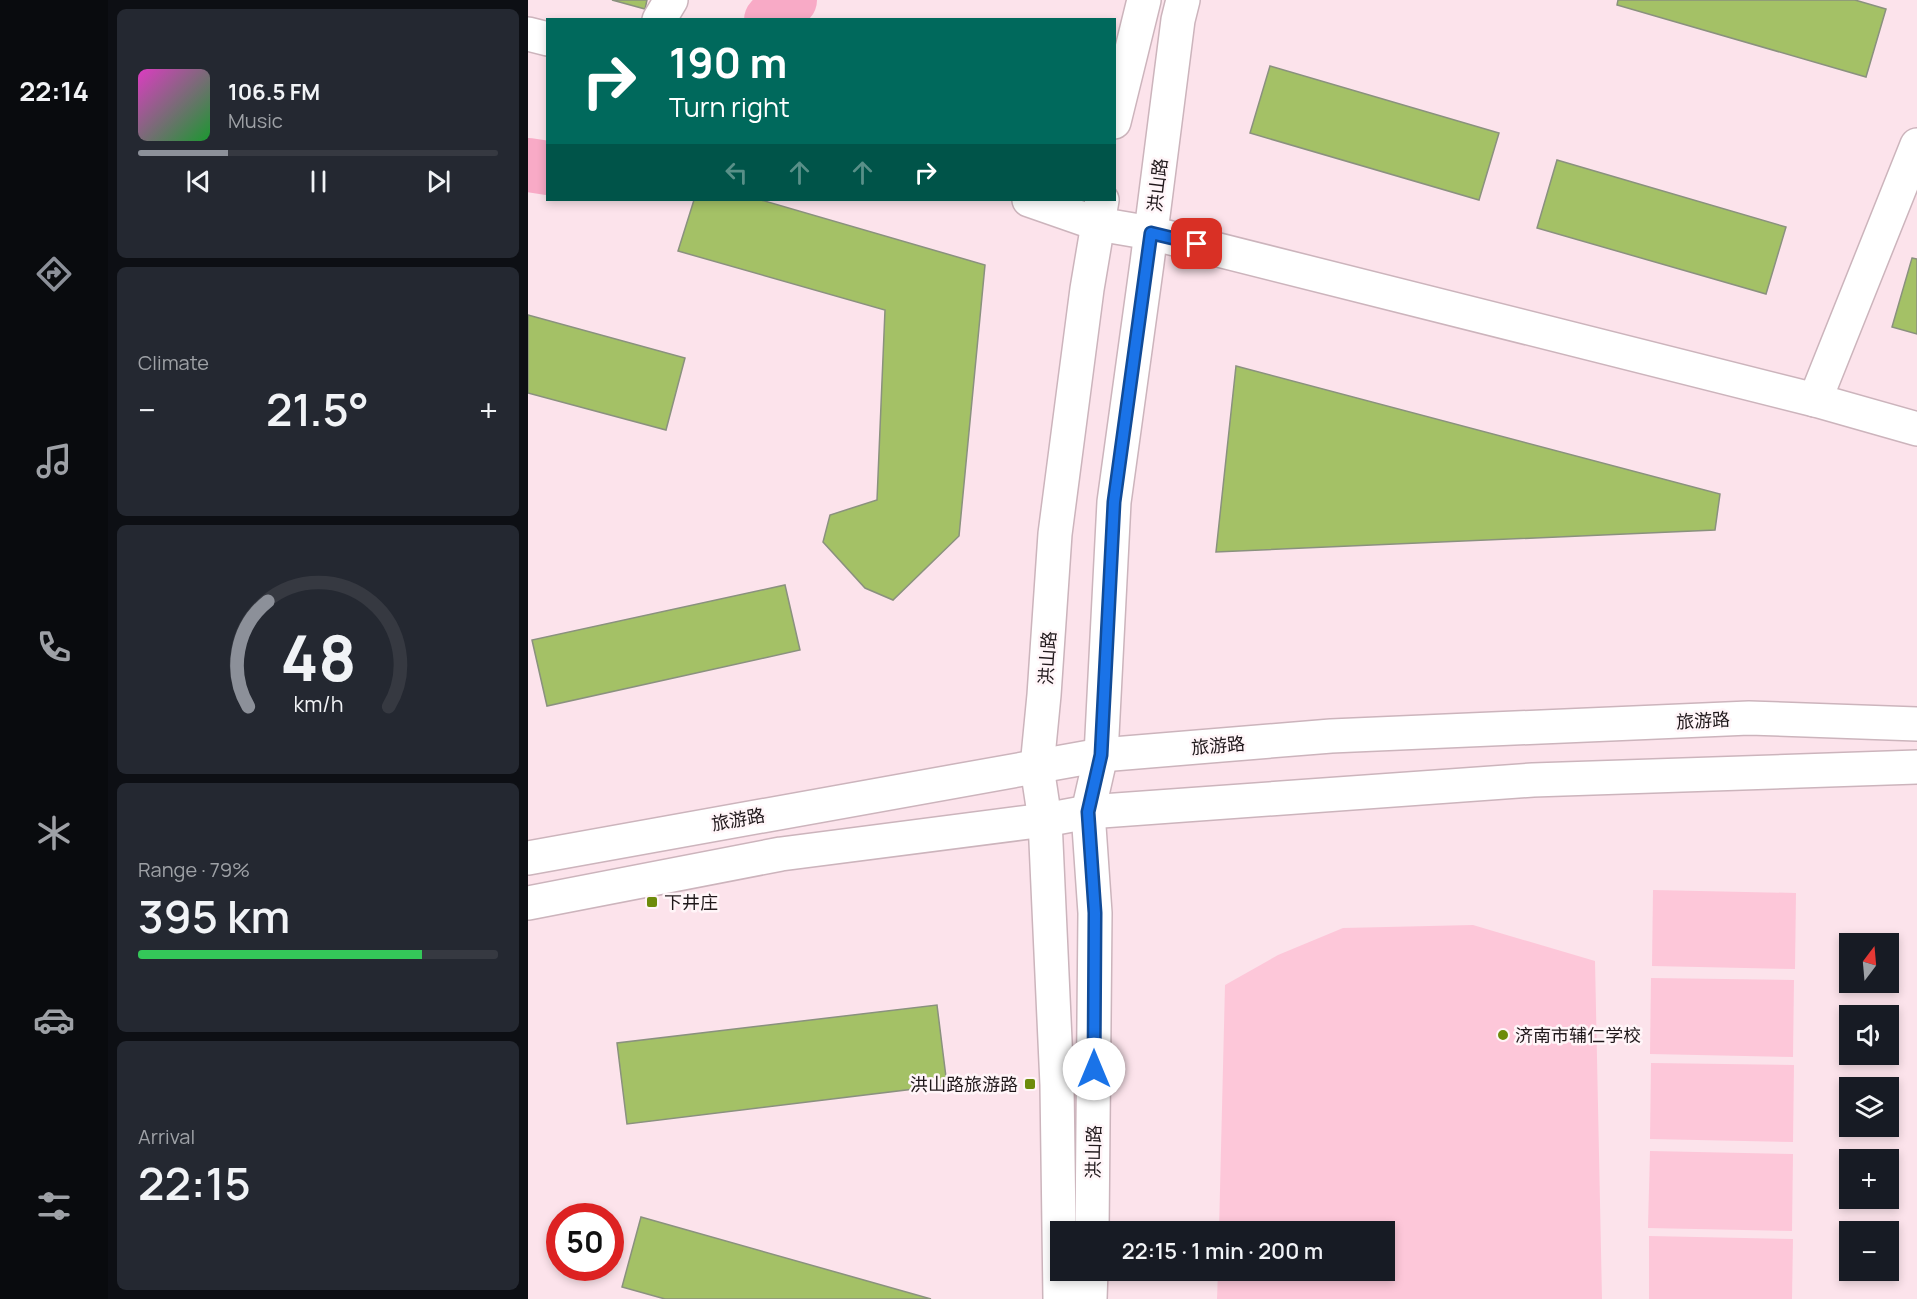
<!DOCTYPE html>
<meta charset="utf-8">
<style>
:root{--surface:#171b24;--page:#242831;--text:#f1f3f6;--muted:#9ea1a6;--line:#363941;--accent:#8c9099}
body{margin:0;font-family:Manrope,"Noto Sans SC",sans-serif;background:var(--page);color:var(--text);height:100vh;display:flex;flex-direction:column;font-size:22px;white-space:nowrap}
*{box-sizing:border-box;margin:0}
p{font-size:20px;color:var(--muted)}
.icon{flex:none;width:33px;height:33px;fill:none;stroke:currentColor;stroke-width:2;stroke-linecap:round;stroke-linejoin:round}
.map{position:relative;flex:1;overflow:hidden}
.sheet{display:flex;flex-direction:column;gap:9px;padding:9px;background:#0d0f14;width:420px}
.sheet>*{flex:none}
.hud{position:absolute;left:18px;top:18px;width:570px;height:183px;border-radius:0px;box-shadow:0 3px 9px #0003;background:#00695c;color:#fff;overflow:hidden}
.needle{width:39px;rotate:16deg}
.controls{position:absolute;left:1311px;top:933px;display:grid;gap:12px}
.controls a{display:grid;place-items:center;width:60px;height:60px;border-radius:0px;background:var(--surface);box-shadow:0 3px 9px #0003;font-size:30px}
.speed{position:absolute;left:18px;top:1203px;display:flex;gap:12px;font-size:30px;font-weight:700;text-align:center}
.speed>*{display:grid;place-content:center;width:78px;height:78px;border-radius:50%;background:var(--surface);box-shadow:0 3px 9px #0003;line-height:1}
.speed .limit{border:9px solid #d22;background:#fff;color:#111}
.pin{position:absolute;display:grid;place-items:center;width:51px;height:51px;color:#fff;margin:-26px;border-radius:12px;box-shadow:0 3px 9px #0006}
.me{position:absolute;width:66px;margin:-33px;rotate:0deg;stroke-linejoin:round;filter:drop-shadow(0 0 4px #0008)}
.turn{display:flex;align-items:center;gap:21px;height:126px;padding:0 24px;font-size:27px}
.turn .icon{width:78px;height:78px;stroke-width:2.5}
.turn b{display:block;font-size:42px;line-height:51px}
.lanes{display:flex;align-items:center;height:57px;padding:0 24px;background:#0003;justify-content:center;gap:30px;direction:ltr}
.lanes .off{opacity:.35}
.big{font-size:45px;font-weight:600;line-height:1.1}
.sheet .widget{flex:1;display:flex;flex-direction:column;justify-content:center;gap:9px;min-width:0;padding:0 21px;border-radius:9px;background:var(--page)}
.sheet .dial{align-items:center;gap:0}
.dial svg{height:156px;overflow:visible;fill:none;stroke:var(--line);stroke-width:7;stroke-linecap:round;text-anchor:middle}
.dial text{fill:var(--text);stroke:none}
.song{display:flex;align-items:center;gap:18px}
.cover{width:72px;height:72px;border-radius:9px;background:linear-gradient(135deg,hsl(310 70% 55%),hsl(130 70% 35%))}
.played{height:6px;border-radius:3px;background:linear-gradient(90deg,var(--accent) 25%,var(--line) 25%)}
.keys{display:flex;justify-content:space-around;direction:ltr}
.heat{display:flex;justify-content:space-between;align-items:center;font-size:33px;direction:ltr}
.charge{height:9px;border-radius:4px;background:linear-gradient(90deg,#34c759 79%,var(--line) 0)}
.trip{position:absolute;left:522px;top:1221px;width:345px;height:60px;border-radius:0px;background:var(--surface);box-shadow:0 3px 9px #0003;font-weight:600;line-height:60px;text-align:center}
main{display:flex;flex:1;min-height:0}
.tab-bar{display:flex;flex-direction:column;width:108px;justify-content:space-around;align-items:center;background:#090b0e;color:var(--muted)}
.tab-bar .icon{width:42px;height:42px}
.tab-bar .on{color:var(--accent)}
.tab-bar b{font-size:27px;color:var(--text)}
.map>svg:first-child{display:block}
</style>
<main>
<nav class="tab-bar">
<b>22:14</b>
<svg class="icon on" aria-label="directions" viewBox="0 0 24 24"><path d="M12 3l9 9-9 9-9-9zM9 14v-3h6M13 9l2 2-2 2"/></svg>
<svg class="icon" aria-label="music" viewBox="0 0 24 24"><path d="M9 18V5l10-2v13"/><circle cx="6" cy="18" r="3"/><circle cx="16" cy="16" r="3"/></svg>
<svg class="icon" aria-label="phone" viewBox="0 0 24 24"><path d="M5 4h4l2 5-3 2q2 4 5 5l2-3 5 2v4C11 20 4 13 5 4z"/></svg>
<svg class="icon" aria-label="climate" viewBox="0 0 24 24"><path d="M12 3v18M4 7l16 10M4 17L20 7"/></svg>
<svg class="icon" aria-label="car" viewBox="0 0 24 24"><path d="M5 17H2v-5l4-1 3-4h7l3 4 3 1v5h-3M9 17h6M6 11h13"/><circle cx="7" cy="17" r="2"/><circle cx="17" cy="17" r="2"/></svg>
<svg class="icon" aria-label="filters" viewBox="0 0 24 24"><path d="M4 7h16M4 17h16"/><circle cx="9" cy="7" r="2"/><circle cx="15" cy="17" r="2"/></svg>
</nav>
<section class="sheet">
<div class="widget">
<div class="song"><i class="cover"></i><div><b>106.5 FM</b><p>Music</p></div></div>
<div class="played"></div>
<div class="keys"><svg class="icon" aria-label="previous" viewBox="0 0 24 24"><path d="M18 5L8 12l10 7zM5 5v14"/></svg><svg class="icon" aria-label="pause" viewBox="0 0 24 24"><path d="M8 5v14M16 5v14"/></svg><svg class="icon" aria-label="next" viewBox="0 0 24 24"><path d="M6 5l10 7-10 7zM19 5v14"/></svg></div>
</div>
<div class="widget"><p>Climate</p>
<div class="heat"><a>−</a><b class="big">21.5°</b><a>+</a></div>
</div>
<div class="widget dial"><svg viewBox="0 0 100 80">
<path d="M14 69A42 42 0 1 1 86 69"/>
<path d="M14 69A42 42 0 0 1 24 15" stroke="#8c9099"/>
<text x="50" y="56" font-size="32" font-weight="700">48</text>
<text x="50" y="72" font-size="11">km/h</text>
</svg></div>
<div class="widget"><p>Range · 79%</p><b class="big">395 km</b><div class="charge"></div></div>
<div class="widget"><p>Arrival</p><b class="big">22:15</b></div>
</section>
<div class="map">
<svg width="1389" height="1299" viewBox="0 0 1389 1299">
<rect width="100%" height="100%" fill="#fce3eb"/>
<!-- green -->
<g fill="#fdc7d9">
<path d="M 1125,890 L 1268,893 L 1267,969 L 1124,966 Z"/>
<path d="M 945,925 L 1067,961 L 1074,1299 L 689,1299 L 690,1271 L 856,1270 L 856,1232 L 691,1231 L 697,985 L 750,955 L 815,928 Z"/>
<path d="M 1123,978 L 1266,980 L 1265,1057 L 1122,1054 Z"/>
<path d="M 1123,1063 L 1266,1065 L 1265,1142 L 1122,1139 Z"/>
<path d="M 1122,1151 L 1265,1154 L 1264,1231 L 1120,1228 Z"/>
<path d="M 1121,1236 L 1265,1239 L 1264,1299 L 1121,1299 Z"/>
</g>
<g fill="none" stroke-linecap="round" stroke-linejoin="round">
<!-- river -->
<g stroke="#f8aac6" stroke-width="54">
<path d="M 243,20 L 262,0"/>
<path d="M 0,165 L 20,168"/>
</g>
</g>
<!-- building -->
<g fill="#a4c166" stroke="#8a917e" stroke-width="1.5">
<path d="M 84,0 L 119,0 L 117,9 Z"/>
<path d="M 1090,0 L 1327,0 L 1358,9 L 1338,77 L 1089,5 Z"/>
<path d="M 742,66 L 971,133 L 951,200 L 722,133 Z"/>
<path d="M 1029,160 L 1258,227 L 1238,294 L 1009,228 Z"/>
<path d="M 166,200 L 233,200 L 457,265 L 431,536 L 365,600 L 337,588 L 295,542 L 302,515 L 349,500 L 357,310 L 150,251 Z"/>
<path d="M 1384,258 L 1389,259 L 1389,334 L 1364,327 Z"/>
<path d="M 0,315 L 157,358 L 138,430 L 0,393 Z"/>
<path d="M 708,366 L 1192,494 L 1187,530 L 688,552 Z"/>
<path d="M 257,585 L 272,650 L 19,706 L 4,640 Z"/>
<path d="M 409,1005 L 419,1085 L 99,1124 L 89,1043 Z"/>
<path d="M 113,1217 L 403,1299 L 137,1299 L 94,1287 Z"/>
</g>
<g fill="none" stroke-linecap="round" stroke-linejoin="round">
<defs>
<g id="minor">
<path d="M 623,233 L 1287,400 L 1389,429"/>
<path d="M 1287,400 L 1389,145"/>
</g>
<g id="tertiary">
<path d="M 131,20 L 143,0"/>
<path d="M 0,34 L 20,39"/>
<path d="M 501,200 L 570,224 L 623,233"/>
</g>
<g id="secondary">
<path d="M 586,122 L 616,0"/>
<path d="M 564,1232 L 567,913 L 560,812 L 573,755 L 586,502 L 619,263 L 650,20 L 655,0"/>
<path d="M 532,1299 L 529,1085 L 517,820 L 509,767 L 516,695 L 527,534 L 559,289 L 574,200"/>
<path d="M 562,1299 L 563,1270"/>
</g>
<g id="primary">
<path d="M 0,858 L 573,755 L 803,736 L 1221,718 L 1389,724"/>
<path d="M 0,903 L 253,854 L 517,820 L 560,812 L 1005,780 L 1389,767"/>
</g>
</defs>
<!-- minor casing -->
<use href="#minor" stroke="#ccb4bc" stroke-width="36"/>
<!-- tertiary casing -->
<use href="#tertiary" stroke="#ccb4bc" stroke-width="36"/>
<!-- secondary casing -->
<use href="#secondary" stroke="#ccb4bc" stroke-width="36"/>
<!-- primary casing -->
<use href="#primary" stroke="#ccb4bc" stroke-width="36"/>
<!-- minor -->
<use href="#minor" stroke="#fff" stroke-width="33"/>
<!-- tertiary -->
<use href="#tertiary" stroke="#fff" stroke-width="33"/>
<!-- secondary -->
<use href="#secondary" stroke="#fff" stroke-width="33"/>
<!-- primary -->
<use href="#primary" stroke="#fff" stroke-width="33"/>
</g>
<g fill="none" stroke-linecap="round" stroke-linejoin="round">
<defs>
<path id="route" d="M 566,1069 L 567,913 L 560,812 L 573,755 L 586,502 L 623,233 L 669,244"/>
</defs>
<!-- route casing -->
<use href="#route" stroke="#114b97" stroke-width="15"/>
<!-- route -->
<use href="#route" stroke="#1a73e8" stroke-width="10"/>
</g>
<!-- markers -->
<g fill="#6d8b0a" stroke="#fff5f8" stroke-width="2">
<rect x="118" y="896" width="12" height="12" rx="3"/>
<circle cx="975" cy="1035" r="6"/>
<rect x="496" y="1078" width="12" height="12" rx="3"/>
</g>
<g text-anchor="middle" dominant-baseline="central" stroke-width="5" stroke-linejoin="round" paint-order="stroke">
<!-- street labels -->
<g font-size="18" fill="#20181b" stroke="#fff5f8">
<text transform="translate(629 185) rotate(-83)">洪山路</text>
<text transform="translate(519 658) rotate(-86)">洪山路</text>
<text transform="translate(1175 720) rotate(-3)">旅游路</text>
<text transform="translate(690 745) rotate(-5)">旅游路</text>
<text transform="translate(210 819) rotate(-10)">旅游路</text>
<text transform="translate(565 1152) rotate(-89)">洪山路</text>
</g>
<!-- poi labels -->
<g font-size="18" fill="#20181b" stroke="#fff5f8" text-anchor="start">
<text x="136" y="902">下井庄</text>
<text x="987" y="1035">济南市辅仁学校</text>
<text x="490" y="1084" text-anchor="end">洪山路旅游路</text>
</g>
</g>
</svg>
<div class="controls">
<a><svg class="needle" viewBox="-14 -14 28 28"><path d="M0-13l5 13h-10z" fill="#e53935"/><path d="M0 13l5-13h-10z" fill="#9ea1a6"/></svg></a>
<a><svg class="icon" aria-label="sound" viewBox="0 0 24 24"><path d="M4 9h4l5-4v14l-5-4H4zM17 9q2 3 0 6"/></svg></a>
<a><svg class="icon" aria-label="layers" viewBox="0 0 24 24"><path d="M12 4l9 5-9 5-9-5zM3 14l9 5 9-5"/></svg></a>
<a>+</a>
<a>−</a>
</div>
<div class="speed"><div class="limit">50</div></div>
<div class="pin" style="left:669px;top:244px;background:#d93025"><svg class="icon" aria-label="arrive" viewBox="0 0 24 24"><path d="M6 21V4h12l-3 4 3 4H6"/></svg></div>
<svg class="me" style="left:566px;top:1069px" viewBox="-20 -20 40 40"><circle r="19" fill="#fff"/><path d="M0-13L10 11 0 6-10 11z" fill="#1a73e8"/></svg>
<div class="trip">22:15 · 1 min · 200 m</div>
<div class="hud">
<div class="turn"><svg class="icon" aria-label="right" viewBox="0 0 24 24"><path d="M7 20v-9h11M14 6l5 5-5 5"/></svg><div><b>190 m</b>Turn right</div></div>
<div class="lanes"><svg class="icon off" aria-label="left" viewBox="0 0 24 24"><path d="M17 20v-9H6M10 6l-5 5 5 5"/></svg><svg class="icon off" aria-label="ahead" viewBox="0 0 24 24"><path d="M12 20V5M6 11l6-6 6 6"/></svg><svg class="icon off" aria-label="ahead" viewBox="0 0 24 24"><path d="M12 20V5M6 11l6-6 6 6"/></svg><svg class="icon" aria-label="right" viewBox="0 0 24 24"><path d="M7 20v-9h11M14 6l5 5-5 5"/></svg></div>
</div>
</div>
</main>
